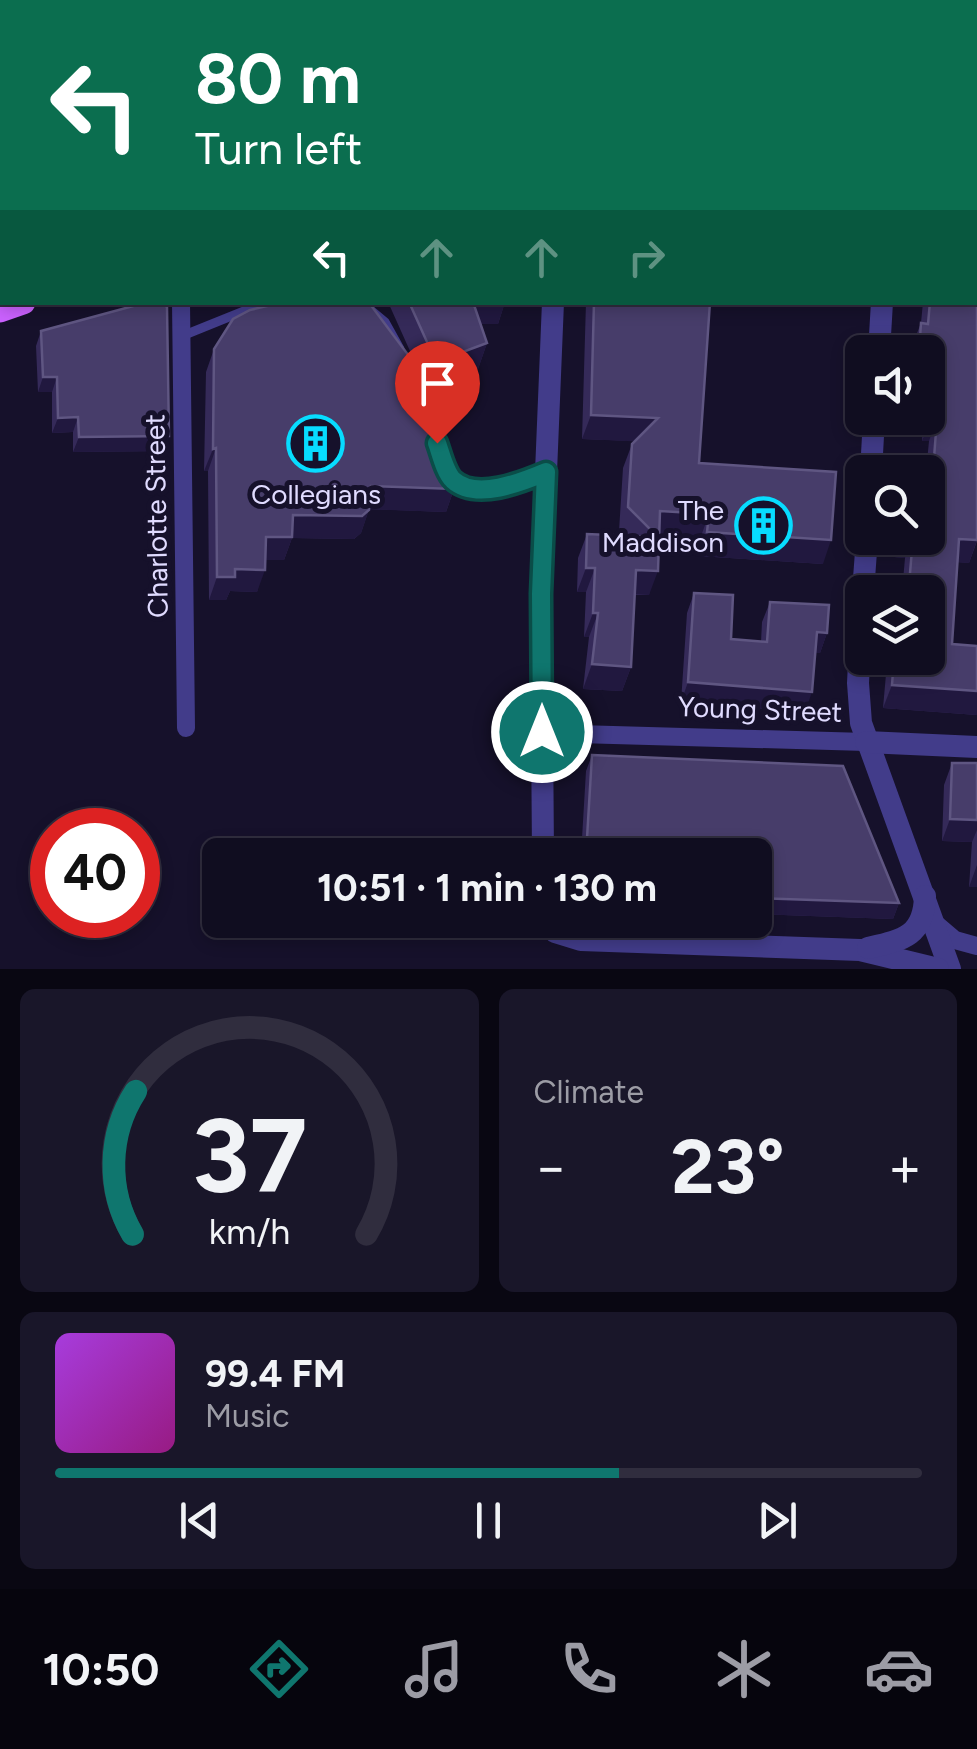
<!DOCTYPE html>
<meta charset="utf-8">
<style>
:root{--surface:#100d20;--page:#191629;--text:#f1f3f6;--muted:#9c9ca5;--line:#302d3e;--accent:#0f766e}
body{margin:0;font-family:Figtree,sans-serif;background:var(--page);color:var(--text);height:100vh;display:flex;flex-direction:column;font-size:38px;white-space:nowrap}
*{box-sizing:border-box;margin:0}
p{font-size:32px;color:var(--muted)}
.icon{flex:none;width:55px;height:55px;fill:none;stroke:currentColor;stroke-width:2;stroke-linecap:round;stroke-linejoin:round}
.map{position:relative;height:969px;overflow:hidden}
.drawer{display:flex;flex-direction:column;gap:20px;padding:20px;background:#090712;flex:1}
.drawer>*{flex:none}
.hud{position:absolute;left:0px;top:0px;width:978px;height:305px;box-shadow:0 5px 15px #0003,0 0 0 2px var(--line);background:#0b6e4f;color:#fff;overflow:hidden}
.fabs{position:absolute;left:845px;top:335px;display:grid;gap:20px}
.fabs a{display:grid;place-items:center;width:100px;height:100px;border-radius:15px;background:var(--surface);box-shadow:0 5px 15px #0003,0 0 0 2px var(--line);font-size:50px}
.speed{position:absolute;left:30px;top:808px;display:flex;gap:20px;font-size:50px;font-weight:700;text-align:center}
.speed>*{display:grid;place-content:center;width:130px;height:130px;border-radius:50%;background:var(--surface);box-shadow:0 5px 15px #0003,0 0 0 2px var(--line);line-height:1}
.speed .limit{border:15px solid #d22;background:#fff;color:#111}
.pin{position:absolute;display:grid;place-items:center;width:85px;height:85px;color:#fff;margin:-102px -42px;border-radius:50% 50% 50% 0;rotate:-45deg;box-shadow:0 0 10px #0007}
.pin .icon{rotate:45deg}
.me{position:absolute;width:110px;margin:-55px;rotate:0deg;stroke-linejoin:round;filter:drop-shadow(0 0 8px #0008)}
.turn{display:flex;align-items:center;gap:35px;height:210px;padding:0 30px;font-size:45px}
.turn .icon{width:130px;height:130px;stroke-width:2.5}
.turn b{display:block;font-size:70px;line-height:85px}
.lanes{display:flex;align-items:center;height:95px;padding:0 30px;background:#0003;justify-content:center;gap:50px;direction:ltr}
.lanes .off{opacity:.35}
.big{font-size:75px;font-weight:700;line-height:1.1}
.drawer .card{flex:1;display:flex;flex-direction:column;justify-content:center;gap:15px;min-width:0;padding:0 35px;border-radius:15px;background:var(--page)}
.drawer .dial{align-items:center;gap:0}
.dial svg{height:260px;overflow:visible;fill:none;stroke:var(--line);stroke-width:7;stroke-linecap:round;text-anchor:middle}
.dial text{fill:var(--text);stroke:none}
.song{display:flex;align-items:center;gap:30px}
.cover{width:120px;height:120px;border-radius:15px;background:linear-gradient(135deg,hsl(280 70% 55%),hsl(310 70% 35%))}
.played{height:10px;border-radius:5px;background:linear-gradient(90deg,var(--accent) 65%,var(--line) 65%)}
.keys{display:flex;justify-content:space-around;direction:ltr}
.heat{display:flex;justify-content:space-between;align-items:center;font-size:55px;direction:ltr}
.drawer .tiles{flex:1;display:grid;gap:20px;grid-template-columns:1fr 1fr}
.card:last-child{grid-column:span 2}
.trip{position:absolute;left:202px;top:838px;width:570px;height:100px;border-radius:15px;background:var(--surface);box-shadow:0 5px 15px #0003,0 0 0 2px var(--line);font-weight:700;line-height:100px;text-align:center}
.tab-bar{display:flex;height:160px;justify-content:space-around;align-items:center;background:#06050d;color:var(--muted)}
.tab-bar .icon{width:70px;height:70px}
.tab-bar .current{color:var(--accent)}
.tab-bar b{font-size:45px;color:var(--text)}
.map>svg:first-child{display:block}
</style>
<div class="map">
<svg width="977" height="969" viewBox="0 0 977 969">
<rect width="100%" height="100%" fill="#16112b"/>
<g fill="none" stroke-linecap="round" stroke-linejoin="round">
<!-- service -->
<g stroke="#423c8a" stroke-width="9">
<path d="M 361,302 L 385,322 L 400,349"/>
<path d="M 182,336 L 266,302"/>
<path d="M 449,475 C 472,499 513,485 542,474"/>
</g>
<!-- minor -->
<g stroke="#423c8a" stroke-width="18">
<path d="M 181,302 L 186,728"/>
<path d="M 542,733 L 866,742"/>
<path d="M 935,923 L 955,940 L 977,946"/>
</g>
<!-- tertiary -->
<g stroke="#423c8a" stroke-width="22">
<path d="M 566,2 L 566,0"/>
<path d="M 904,2 L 904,0"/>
<path d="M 879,352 L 882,302"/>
<path d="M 871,472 L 874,418"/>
<path d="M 863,592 L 867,538"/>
<path d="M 862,604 L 858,683 L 861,723 L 950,969"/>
<path d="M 866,742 L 977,747"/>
<path d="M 543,855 L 541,594 L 553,302"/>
<path d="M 546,920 L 555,932 L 581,940 L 860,950 L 938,969"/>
<path d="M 868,948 C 903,940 924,936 925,896"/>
</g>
<!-- primary -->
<g stroke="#cb62ff" stroke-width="25">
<path d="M 467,2 L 469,0"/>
<path d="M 0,310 L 23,302"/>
</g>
</g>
<!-- wall -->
<g fill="#352a59">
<path d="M 936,0 L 977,0 L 977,541 L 969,563 L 958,562 L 952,644 L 977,646 L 977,715 L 883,708 L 887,663 L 889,658 L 928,658 L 928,592 L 902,592 L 905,558 L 894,557 L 895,538 L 928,538 L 926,472 L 929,441 L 922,441 L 924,418 L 928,418 L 928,352 L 912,352 L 912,346 L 921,323 L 923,302 L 975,302 L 975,2 L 936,2 Z"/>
<path d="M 388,302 L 505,302 L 498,324 L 481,324 L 487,343 L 478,369 L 427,389 Z"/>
<path d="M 586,302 L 710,302 L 699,463 L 823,564 L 699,556 L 700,539 L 659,535 L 649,595 L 634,595 L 631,667 L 622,691 L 583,689 L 589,637 L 584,637 L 586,592 L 577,592 L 578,558 L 587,534 L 624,536 L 619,531 L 623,468 L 632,444 L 635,441 L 582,439 Z"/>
<path d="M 41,331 L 164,451 L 73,452 L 73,432 L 52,433 L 52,392 L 38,392 L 36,346 Z"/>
<path d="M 214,349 L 454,489 L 446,512 L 369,509 L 361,533 L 354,539 L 292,538 L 284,560 L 265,560 L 257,592 L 230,591 L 226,600 L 209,600 L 208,471 L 204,471 L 206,372 Z"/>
<path d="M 694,593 L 731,639 L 761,642 L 762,622 L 770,602 L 827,633 L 820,653 L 815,652 L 805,712 L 681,702 L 687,613 Z"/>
<path d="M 592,755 L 899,903 L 893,919 L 755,914 L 755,855 L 581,855 L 586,771 Z"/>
<path d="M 952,763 L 977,763 L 977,887 L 969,887 L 972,842 L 942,841 L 944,785 Z"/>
</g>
<!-- shaded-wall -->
<g fill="#21183f">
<path d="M 0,0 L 41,0 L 82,2 L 2,2 L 2,32 L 0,31 Z"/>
<path d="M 173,0 L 198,0 L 197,2 L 172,2 Z"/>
<rect x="0" y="86" width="2" height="34"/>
<rect x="0" y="223" width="2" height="33"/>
<path d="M 470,302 L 505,302 L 498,324 L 462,324 Z"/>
<path d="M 487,343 L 478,369 L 427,389 L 436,362 Z"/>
<path d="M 928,368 L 935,368 L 928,388 Z"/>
<path d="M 43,377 L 57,377 L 52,392 L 38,392 Z"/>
<path d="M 591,415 L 658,418 L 649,442 L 582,439 Z"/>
<path d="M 78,417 L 73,432 L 52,433 L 58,418 Z"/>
<path d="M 931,418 L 937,418 L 929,441 L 922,441 Z"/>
<path d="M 169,436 L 164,451 L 73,452 L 79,437 Z"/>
<path d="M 216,448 L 208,471 L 204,471 L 213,449 Z"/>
<path d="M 371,486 L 454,489 L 446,512 L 362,509 Z"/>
<path d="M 369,510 L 361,533 L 354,539 L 292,538 L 284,560 L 258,560 L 266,537 L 293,515 Z"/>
<path d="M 660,511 L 709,514 L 700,539 L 656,535 Z"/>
<path d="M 707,532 L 831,540 L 823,564 L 699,556 Z"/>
<path d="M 901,538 L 912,538 L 905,558 L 894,557 Z"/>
<path d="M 959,539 L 977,540 L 969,563 L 951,562 Z"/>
<path d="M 586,568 L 595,568 L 586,592 L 577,592 Z"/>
<path d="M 235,569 L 265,570 L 257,592 L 230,591 L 226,600 L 209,600 L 217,577 Z"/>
<path d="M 636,570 L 658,571 L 649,595 L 627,594 Z"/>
<path d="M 909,585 L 916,586 L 913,592 L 907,592 Z"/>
<path d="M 593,613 L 598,613 L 589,637 L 584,637 Z"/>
<path d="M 817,632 L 827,633 L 820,653 L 809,652 Z"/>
<path d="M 592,664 L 631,667 L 622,691 L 583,689 Z"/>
<path d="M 688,682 L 812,692 L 805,712 L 681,702 Z"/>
<path d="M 892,685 L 977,691 L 977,715 L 883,708 Z"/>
<path d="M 950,819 L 977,820 L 977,830 L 972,842 L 942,841 Z"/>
<path d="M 977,865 L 977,887 L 969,887 Z"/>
<path d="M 755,898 L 899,903 L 893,919 L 755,914 Z"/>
</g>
<!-- building -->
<g fill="#473d6a" stroke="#5f5682" stroke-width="2.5">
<path d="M 41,0 L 178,0 L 178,2 L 82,2 Z"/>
<path d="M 305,0 L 395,0 L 392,2 L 302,2 Z"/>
<path d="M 799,0 L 879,0 L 879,2 L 798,2 Z"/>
<path d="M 943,0 L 977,0 L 977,62 L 975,68 L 977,71 L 977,540 L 959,539 L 952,644 L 977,646 L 977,691 L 892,685 L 894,658 L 928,658 L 928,592 L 915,592 L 916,586 L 909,585 L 913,538 L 928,538 L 928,484 L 932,485 L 937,418 L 931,418 L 935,368 L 928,368 L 928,352 L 919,352 L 921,323 L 928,324 L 930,302 L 975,302 L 975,2 L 943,2 Z"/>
<rect x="0" y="29" width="2" height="57"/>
<rect x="0" y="143" width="2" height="80"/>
<path d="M 148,302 L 162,302 L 167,307 L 169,436 L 79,437 L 78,417 L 58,418 L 57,377 L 43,377 L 41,331 Z"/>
<path d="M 366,302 L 370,304 L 412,360 L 454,469 L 454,489 L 371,486 L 369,510 L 362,516 L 293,515 L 292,537 L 266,537 L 265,570 L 235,569 L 235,577 L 217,577 L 216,448 L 213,449 L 214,349 L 233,319 L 250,310 L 280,303 Z"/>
<path d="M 409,302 L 473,302 L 487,343 L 436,362 Z"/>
<path d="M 594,302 L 710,302 L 699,463 L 836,472 L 831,540 L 707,532 L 709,514 L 660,511 L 658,571 L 636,570 L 631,667 L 592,664 L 598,613 L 593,613 L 595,568 L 586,568 L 587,534 L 658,537 L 628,507 L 632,444 L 658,418 L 591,415 Z"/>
<path d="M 694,593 L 733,595 L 731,639 L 767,642 L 770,602 L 829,605 L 827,633 L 817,632 L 812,692 L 688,682 Z"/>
<path d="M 592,755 L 843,766 L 899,903 L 755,898 L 755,855 L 586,855 Z"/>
<path d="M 952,763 L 977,763 L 977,820 L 950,819 Z"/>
</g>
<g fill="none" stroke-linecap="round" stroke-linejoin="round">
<defs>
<path id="route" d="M 437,443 C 441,454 445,472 453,480 C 476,501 522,482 546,472 L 541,594 L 542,732"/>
</defs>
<!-- route casing -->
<use href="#route" stroke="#0a4d48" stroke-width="25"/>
<!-- route -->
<use href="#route" stroke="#0f766e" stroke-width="18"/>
</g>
<!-- icons -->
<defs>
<symbol id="building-ring" viewBox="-11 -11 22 22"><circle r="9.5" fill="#16112b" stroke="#07dcff" stroke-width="1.5"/><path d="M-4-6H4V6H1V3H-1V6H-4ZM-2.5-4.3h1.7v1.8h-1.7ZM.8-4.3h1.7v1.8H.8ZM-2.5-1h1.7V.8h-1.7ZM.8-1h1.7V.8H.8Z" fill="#07dcff"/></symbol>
</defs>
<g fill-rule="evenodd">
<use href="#building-ring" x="284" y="412" width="63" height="63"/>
<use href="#building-ring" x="732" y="494" width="63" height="63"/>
</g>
<g text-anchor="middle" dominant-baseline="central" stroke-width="10" stroke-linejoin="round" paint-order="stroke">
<!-- poi labels -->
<g font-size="28" fill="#e0dbff" stroke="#16112b">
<text x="316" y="494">Collegians</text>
<text x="724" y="510" text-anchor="end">The<tspan x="724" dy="32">Maddison</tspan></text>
</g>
<!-- street labels -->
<g font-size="28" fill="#e0dbff" stroke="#16112b">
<text transform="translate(156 516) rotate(-91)">Charlotte Street</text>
<text transform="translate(760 709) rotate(2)">Young Street</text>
</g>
</g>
</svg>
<div class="fabs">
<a><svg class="icon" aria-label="sound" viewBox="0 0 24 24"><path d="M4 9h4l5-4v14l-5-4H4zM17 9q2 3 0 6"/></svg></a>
<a><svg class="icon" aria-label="search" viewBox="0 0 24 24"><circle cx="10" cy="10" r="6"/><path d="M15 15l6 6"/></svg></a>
<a><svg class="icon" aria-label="layers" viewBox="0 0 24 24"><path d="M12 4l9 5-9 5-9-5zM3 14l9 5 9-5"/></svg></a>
</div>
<div class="speed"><div class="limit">40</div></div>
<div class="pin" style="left:437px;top:443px;background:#d93025"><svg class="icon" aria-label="arrive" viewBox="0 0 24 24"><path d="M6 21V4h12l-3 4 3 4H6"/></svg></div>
<svg class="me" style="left:542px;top:732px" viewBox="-20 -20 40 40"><circle r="17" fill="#0f766e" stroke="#fff" stroke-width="3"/><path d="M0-11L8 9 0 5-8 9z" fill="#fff"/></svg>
<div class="trip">10:51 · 1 min · 130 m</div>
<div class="hud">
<div class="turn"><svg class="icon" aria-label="left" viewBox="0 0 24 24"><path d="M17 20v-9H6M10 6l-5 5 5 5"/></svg><div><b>80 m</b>Turn left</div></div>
<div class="lanes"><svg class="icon" aria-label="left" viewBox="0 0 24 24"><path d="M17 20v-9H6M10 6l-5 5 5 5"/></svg><svg class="icon off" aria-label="ahead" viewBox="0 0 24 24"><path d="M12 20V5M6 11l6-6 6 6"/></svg><svg class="icon off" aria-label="ahead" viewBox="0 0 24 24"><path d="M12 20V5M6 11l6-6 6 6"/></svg><svg class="icon off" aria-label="right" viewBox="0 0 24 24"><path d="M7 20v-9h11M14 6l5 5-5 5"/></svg></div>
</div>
</div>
<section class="drawer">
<div class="tiles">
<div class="card dial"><svg viewBox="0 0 100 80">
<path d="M14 69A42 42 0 1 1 86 69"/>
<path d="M14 69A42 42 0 0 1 15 25" stroke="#0f766e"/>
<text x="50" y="56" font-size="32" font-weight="700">37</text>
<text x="50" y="72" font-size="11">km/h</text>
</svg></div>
<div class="card"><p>Climate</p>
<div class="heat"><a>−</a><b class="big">23°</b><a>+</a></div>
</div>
<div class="card">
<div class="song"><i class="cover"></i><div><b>99.4 FM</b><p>Music</p></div></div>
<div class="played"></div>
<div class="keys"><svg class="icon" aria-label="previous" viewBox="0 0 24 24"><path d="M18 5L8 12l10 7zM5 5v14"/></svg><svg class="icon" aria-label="pause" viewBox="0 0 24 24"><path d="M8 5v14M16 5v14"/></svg><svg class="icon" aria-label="next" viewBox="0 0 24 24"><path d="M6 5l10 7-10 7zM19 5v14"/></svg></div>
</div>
</div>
</section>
<nav class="tab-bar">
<b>10:50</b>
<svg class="icon current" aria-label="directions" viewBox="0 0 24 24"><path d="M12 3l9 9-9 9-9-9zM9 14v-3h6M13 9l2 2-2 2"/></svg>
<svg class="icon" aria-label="music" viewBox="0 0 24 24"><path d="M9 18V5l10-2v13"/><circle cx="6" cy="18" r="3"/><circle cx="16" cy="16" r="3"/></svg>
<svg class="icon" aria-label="phone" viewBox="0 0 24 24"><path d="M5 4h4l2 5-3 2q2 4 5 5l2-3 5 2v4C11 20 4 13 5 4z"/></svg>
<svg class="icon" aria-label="climate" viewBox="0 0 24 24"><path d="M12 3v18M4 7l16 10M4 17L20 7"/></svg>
<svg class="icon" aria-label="car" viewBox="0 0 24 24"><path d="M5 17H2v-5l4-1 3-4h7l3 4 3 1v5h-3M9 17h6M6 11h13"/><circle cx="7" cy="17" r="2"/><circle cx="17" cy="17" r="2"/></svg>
</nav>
